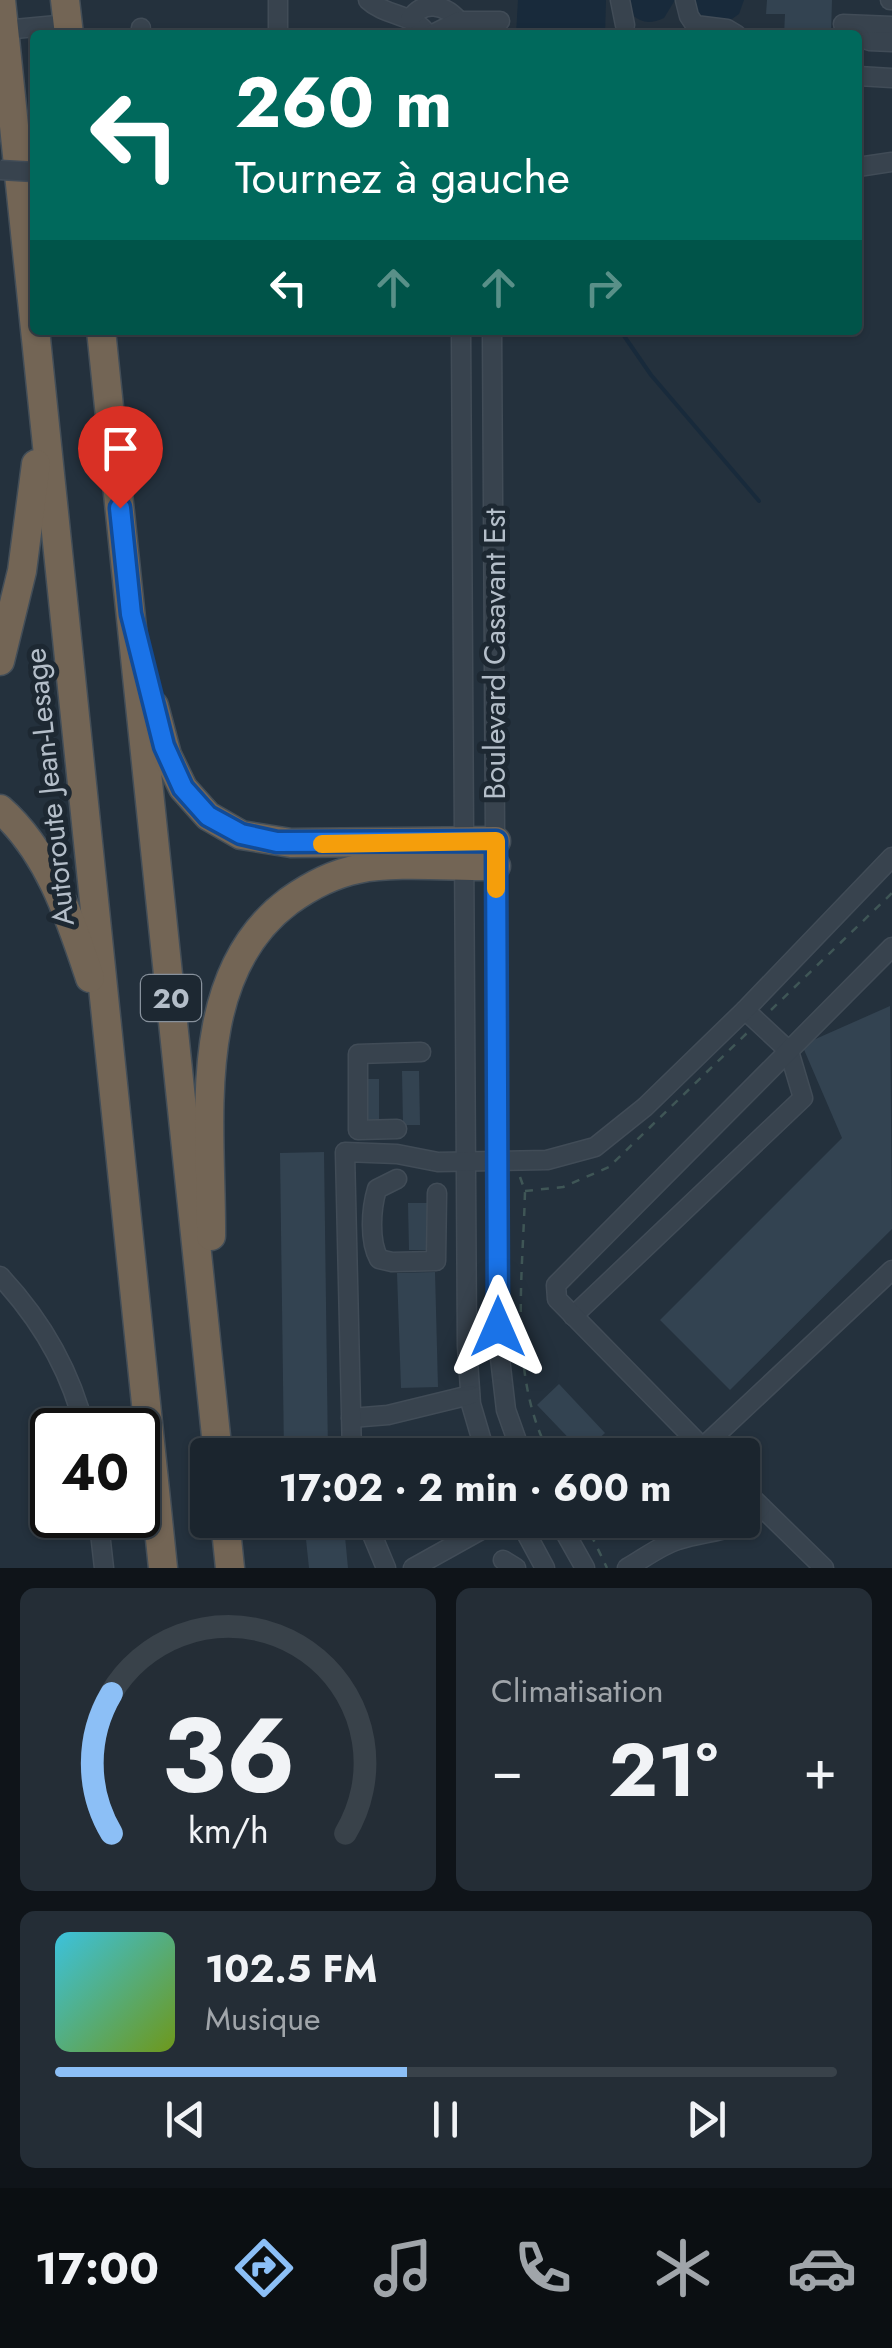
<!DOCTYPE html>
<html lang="fr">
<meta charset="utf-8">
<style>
:root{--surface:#1b252e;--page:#242d36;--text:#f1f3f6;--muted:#a0a5aa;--line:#39424a;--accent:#8cbff6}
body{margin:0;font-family:Jost,sans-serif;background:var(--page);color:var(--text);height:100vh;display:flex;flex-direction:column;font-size:38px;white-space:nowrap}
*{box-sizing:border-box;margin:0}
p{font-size:32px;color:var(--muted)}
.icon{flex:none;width:55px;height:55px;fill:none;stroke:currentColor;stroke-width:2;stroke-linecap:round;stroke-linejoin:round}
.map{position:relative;height:1568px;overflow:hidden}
.drawer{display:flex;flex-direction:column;gap:20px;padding:20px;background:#0f1419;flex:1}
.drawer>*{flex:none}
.hud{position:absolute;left:30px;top:30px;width:832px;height:305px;border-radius:10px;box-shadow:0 2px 8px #0004,0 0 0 2px var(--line);background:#00695c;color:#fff;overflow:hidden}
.speed{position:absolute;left:30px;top:1408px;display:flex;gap:20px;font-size:50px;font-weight:700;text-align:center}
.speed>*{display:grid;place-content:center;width:130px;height:130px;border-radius:50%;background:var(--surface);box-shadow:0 2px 8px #0004,0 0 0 2px var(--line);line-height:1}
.speed .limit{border:5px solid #111;border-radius:15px;background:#fff;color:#111}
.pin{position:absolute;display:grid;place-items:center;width:85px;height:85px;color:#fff;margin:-102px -42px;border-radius:50% 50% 50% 0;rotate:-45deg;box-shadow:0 0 10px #0007}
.pin .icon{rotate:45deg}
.me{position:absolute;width:110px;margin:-55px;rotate:0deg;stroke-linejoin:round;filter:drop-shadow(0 0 8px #0008)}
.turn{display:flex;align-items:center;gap:35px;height:210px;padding:0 40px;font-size:45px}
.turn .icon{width:130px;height:130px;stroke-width:2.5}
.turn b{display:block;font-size:70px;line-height:85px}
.lanes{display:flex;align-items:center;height:95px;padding:0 40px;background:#0003;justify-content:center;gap:50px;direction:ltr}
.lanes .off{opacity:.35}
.big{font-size:75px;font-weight:700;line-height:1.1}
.drawer .card{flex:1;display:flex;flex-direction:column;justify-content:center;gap:15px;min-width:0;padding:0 35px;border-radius:15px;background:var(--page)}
.drawer .dial{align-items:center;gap:0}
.dial svg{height:260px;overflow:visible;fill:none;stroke:var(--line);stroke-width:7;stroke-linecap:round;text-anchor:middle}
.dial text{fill:var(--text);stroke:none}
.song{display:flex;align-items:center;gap:30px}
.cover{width:120px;height:120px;border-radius:15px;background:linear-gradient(135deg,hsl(190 70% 55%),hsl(80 70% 35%))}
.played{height:10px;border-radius:5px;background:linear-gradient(90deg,var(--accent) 45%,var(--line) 45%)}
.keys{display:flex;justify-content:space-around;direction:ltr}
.heat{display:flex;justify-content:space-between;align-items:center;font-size:55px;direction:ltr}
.drawer .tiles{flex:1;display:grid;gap:20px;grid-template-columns:1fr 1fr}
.card:last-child{grid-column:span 2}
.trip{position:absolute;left:190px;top:1438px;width:570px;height:100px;border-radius:10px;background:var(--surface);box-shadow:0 2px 8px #0004,0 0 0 2px var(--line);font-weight:700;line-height:100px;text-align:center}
.tabs{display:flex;height:160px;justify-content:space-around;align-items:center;background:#0b0f12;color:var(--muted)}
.tabs .icon{width:70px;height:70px}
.tabs .current{color:var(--accent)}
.tabs b{font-size:45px;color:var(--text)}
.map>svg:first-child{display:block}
</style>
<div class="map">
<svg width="892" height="1568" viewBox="0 0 892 1568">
<rect width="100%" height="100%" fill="#24313d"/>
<!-- water -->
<g fill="#182a3b">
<path d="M 518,0 L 606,0 L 605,35 L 516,35 Z"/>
<path d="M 622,0 L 675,0 L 664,18 C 643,28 632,18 622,0 Z"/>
<path d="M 691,0 L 744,0 L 739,14 L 725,24 L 700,18 Z"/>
</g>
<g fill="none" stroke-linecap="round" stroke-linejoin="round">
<!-- stream -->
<path stroke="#182a3b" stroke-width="4" d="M 620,330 L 651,375 L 759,501"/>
</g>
<!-- building -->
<g fill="#334351">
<path d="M 767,0 L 832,0 L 831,35 L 784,35 L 785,14 L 766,14 Z"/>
<path d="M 890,1006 L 892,1229 L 730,1390 L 660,1320 L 842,1138 L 802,1045 Z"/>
<path d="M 402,1071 L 419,1071 L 420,1125 L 403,1125 Z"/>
<rect x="359" y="1079" width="20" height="45"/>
<path d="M 324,1152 L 328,1455 L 284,1455 L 280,1153 Z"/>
<path d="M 408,1203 L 431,1203 L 431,1250 L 409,1250 Z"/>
<path d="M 435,1272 L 438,1387 L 401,1388 L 397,1273 Z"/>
<path d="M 559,1384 L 605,1433 L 583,1453 L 537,1405 Z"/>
<path d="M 344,1526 L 348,1568 L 309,1568 L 305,1530 Z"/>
</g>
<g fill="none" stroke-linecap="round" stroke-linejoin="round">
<defs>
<g id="minor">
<path d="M 368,0 C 386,17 414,13 428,35"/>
<path d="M 620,0 L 625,25"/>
<path d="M 685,0 L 689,16 L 695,25 L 727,29 L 737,35"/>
<path d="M 890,0 L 892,0"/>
<path d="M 410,19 C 423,0 445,4 459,21"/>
<path d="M 843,24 L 892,26"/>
<path d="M 4,30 L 68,24"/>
<path d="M 140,35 L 141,28"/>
<path d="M 278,35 L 278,0"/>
<path d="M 431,35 L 459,21 L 500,21"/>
<path d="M 869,41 L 892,42"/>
<path d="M 858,76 L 892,78"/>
<path d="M 858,167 L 892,162"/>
<path d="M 461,330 L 467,1346 L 471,1404 L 486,1455"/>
<path d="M 492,330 L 498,1341 L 506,1410 L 522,1455"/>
<path d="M 397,1129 L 358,1130 L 358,1054 L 421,1052"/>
<path d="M 397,1179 L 377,1189 C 371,1209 369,1241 379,1259 L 392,1262 L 436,1261 L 437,1193"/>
<path d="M 0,1276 C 41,1320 71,1371 85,1430"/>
<path d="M 573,1316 L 803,1098 L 789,1051 L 745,1010"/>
<path d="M 351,1418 L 388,1415 L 470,1395"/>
<path d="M 703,1447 L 892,1270"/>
<path d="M 352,1455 L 345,1152 L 397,1154 L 438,1162 L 547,1160 L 595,1147 L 645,1107 L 745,1010 L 892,857"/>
<path d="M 710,1455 L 557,1299 L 556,1285 L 892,947"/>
<path d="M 742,1488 L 824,1568"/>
<path d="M 98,1515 L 104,1568"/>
<path d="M 366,1520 L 386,1568"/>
<path d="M 519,1520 L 545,1568"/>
<path d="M 558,1520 L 585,1568"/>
<path d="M 503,1560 L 516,1568"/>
<path d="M 413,1568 L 499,1520"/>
<path d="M 627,1568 C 643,1559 661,1545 678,1540 C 712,1529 733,1535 761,1507"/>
</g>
<g id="highway">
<path d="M 1,0 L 163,1568"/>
<path d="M 65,0 L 69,35"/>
<path d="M 101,330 L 218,1455"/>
<path d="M 0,661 L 22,571 L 36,464"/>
<path d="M 154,706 L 167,755 L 183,788 L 208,816 L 241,835 L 291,843 L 496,841"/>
<path d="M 0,809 C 49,852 70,918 90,978"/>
<path d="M 211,1236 C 212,1125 188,976 289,901 C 310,886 333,874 358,869 C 396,861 456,867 496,866"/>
<path d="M 225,1520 L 230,1568"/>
</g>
</defs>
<!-- minor casing -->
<use href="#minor" stroke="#414c57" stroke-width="21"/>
<!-- highway casing -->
<use href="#highway" stroke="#434e58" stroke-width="31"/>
<!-- path -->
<g stroke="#3f5656" stroke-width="2.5" stroke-dasharray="8 8" stroke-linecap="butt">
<path d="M 771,1010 L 892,893"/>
<path d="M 520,1177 L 525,1191 C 523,1278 508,1376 550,1455"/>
<path d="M 525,1191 L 563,1187 L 609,1167 L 747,1033"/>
<path d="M 584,1520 L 607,1568"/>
</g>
<!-- minor -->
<use href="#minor" stroke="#38434e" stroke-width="18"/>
<!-- highway -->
<use href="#highway" stroke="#736555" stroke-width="28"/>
<defs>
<path id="minor-bridge" d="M 0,170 L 35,172"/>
</defs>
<!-- minor-bridge casing -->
<use href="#minor-bridge" stroke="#414c57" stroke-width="21" stroke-linecap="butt"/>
<!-- minor-bridge -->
<use href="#minor-bridge" stroke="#38434e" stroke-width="18"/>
</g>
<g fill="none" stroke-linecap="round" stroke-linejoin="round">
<defs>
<path id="route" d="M 120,508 L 131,614 L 164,746 L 183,788 L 208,816 L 241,834 L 277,842 L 496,841 L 498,1327"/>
</defs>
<!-- route casing -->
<use href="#route" stroke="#114b97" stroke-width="25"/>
<!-- route -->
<use href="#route" stroke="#1a73e8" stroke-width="18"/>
<!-- slow -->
<path stroke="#f59e0b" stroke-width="18" d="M 322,844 L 496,841 L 496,889"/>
</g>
<g text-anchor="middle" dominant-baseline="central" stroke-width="10" stroke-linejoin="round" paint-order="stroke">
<!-- shield labels -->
<rect fill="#1d2832" stroke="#87919c" stroke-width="2.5" x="141" y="975" width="60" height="46" rx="8"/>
<g font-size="28" font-weight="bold" fill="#b4bec9">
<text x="171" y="998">20</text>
</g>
<!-- street labels -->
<g font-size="30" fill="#b4bec9" stroke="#1d2832">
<text transform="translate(494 654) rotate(-90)">Boulevard Casavant Est</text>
<text transform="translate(49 787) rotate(-96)">Autoroute Jean-Lesage</text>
</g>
</g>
</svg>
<div class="speed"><div class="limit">40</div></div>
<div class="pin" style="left:120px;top:508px;background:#d93025"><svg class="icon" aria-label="arrive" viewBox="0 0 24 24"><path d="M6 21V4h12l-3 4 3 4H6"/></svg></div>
<svg class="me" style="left:498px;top:1327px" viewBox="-20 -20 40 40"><path d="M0-17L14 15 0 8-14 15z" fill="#1a73e8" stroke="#fff" stroke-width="4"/></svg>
<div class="trip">17:02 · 2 min · 600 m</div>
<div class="hud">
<div class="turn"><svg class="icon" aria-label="left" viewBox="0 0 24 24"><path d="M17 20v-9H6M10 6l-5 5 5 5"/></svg><div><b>260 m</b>Tournez à gauche</div></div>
<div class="lanes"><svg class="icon" aria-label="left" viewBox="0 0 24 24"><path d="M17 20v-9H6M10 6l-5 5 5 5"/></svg><svg class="icon off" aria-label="ahead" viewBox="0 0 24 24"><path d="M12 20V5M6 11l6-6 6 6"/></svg><svg class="icon off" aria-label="ahead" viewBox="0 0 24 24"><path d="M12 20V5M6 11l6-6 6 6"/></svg><svg class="icon off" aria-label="right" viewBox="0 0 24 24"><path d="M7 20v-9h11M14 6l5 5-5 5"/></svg></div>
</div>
</div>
<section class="drawer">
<div class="tiles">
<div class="card dial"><svg viewBox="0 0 100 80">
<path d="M14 69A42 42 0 1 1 86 69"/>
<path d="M14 69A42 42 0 0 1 14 26" stroke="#8cbff6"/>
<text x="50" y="56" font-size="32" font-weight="700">36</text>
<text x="50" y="72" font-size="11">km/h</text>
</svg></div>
<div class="card"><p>Climatisation</p>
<div class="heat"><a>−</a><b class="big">21°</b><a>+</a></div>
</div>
<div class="card">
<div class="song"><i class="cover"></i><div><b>102.5 FM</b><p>Musique</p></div></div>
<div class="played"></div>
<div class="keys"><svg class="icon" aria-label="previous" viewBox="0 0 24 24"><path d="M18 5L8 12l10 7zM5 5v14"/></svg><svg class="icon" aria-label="pause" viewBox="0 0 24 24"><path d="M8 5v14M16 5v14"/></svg><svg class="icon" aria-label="next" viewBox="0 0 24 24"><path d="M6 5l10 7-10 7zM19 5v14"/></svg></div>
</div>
</div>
</section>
<nav class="tabs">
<b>17:00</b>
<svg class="icon current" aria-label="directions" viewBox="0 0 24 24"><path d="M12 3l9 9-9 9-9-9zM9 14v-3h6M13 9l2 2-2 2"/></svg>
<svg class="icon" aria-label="music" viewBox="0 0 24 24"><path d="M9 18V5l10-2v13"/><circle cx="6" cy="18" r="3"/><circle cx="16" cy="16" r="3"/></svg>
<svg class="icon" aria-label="phone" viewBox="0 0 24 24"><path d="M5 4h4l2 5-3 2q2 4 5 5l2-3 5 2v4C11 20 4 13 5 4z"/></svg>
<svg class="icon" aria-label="climate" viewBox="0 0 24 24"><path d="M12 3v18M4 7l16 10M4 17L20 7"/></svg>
<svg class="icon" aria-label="car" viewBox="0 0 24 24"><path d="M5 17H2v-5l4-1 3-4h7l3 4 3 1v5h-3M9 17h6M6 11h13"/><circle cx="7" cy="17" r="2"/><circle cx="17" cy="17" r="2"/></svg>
</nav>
